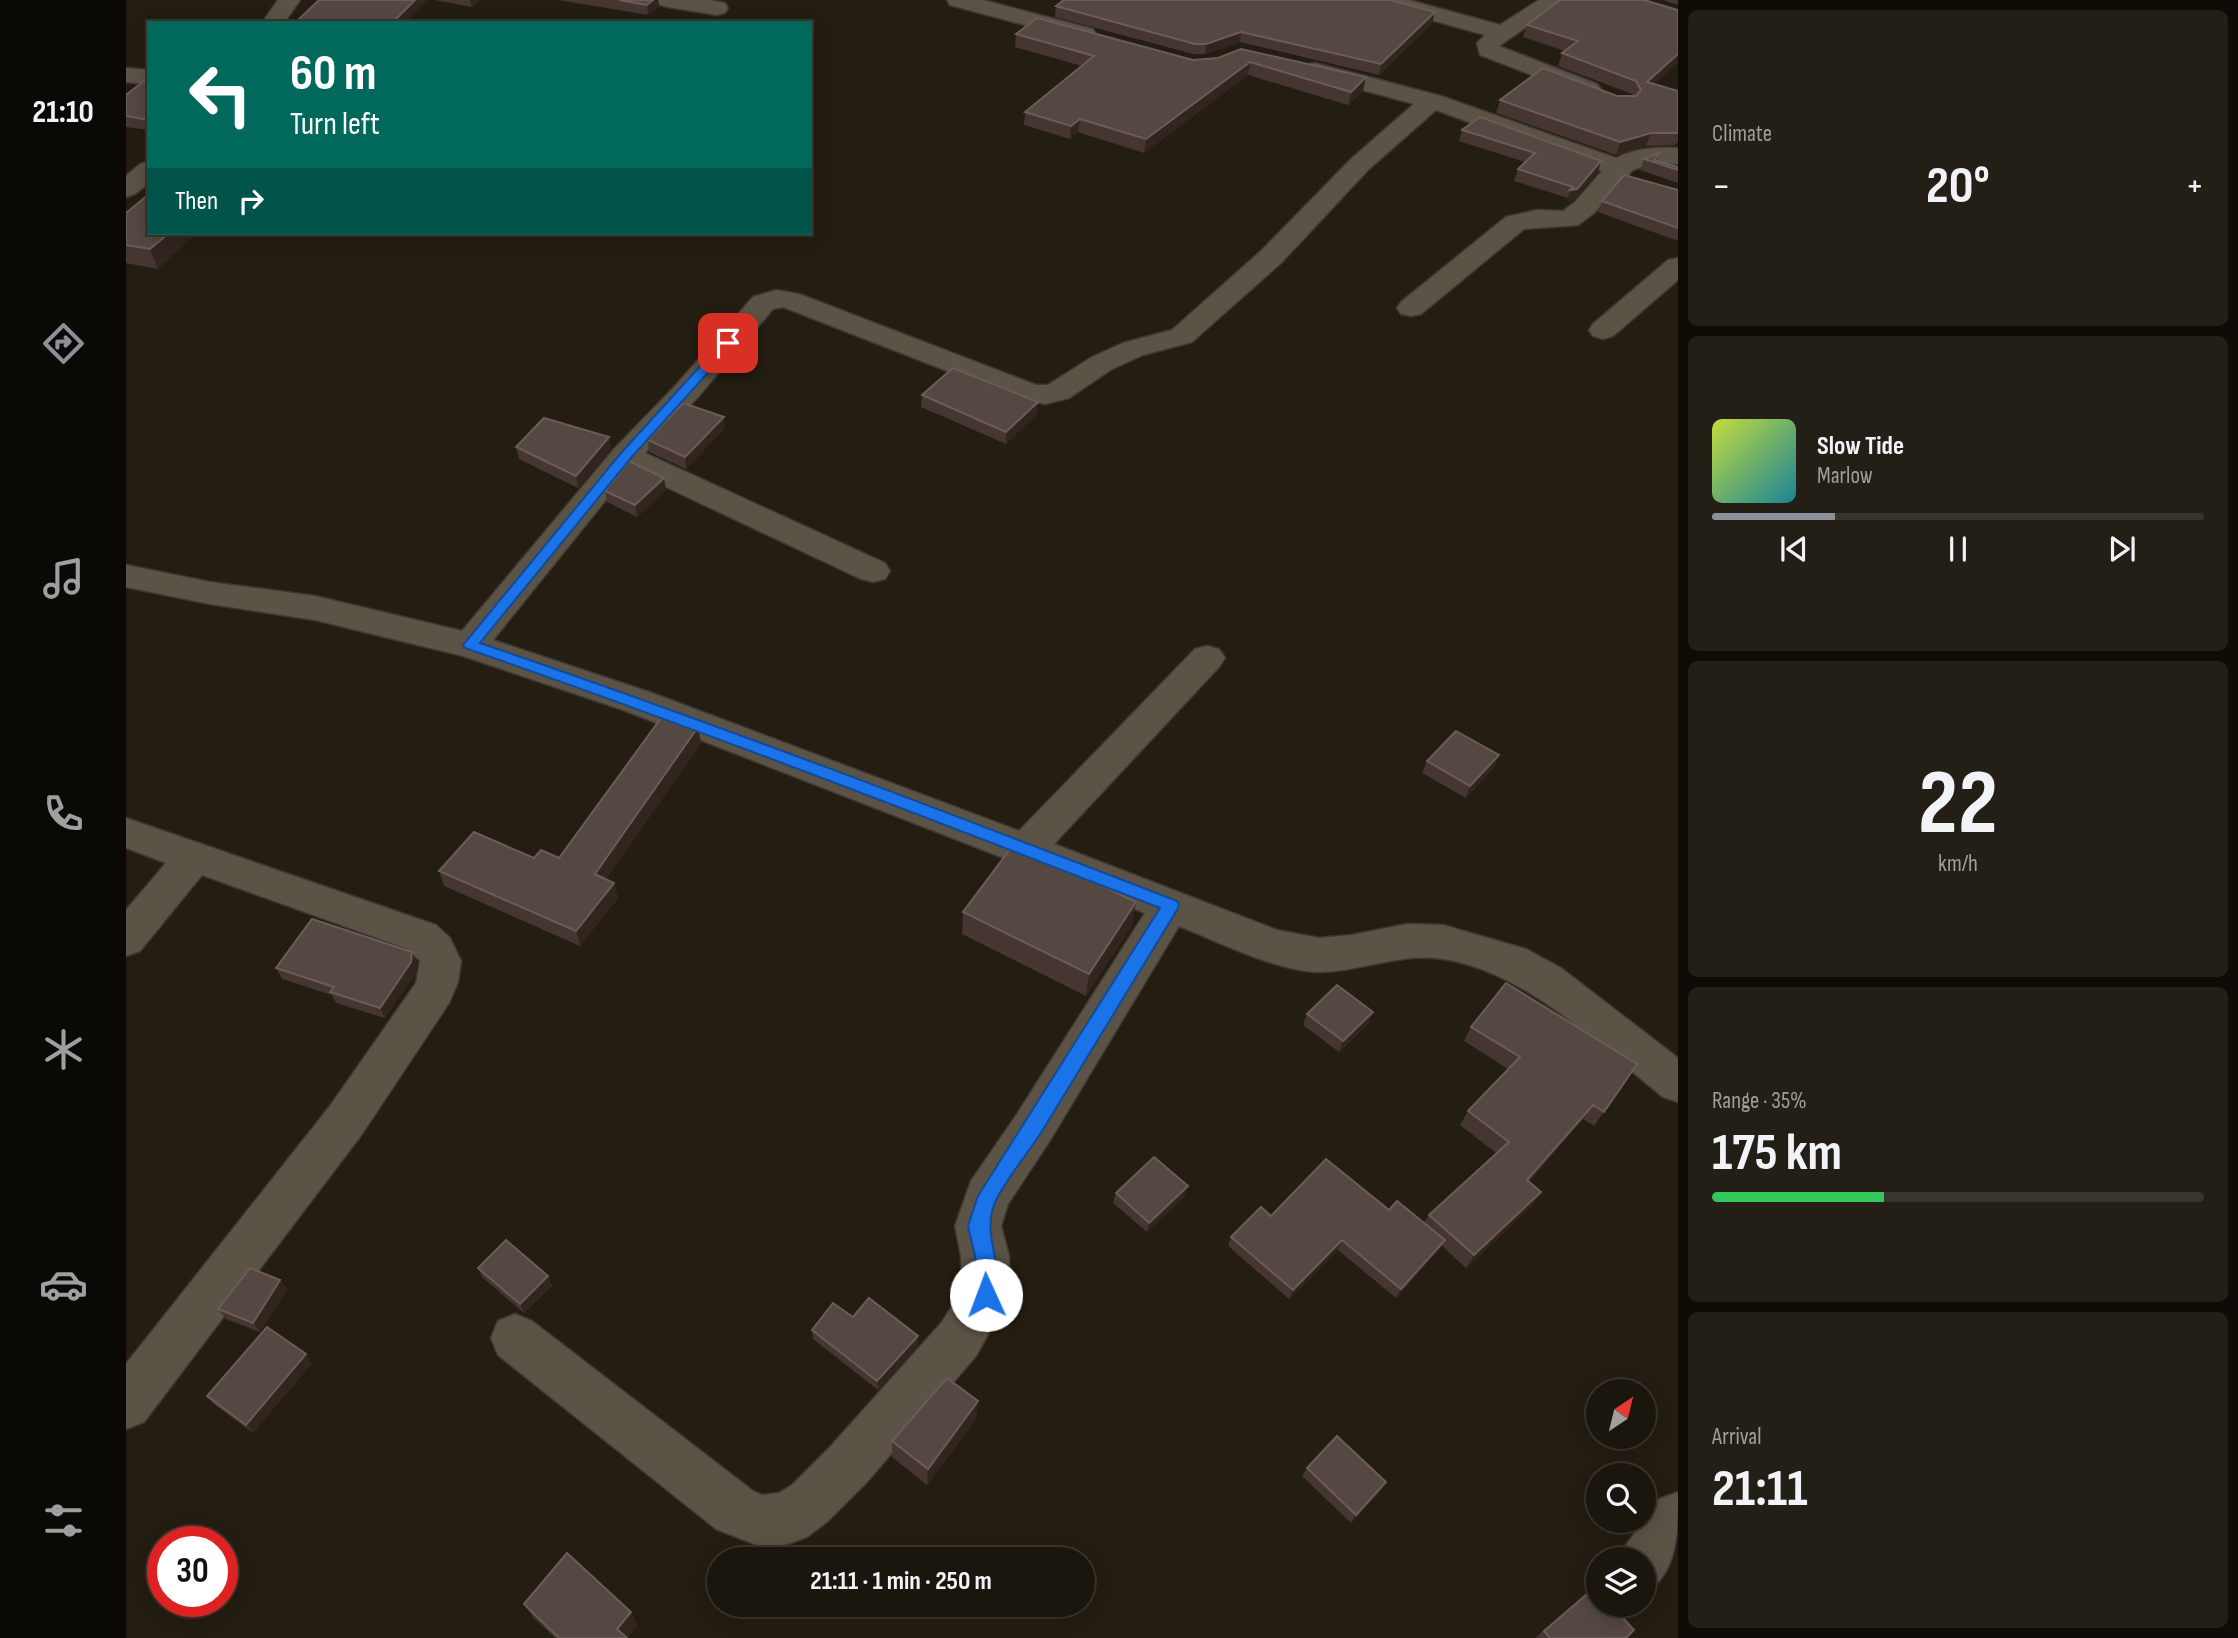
<!DOCTYPE html>
<meta charset="utf-8">
<style>
:root{--surface:#1b160d;--page:#241f16;--text:#f1f3f6;--muted:#a09f9d;--line:#39352e;--accent:#8c9099}
body{margin:0;font-family:"Sofia Sans Condensed",sans-serif;background:var(--page);color:var(--text);height:100vh;display:flex;flex-direction:column;font-size:26px;white-space:nowrap}
*{box-sizing:border-box;margin:0}
p{font-size:23px;color:var(--muted)}
.icon{flex:none;width:38px;height:38px;fill:none;stroke:currentColor;stroke-width:2;stroke-linecap:round;stroke-linejoin:round}
.map{position:relative;flex:1;overflow:hidden}
.details{display:flex;flex-direction:column;gap:10px;padding:10px;background:#0f0c07;width:560px}
.details>*{flex:none}
.guide{position:absolute;left:21px;top:21px;width:665px;height:214px;border-radius:0px;box-shadow:0 4px 18px #0003,0 0 0 2px var(--line);background:#00695c;color:#fff;overflow:hidden}
.needle{width:46px;rotate:35deg}
.buttons{position:absolute;left:1460px;top:1379px;display:grid;gap:14px}
.buttons a{display:grid;place-items:center;width:70px;height:70px;border-radius:50%;background:var(--surface);box-shadow:0 4px 18px #0003,0 0 0 2px var(--line);font-size:35px}
.speed{position:absolute;left:21px;top:1526px;display:flex;gap:14px;font-size:35px;font-weight:700;text-align:center}
.speed>*{display:grid;place-content:center;width:91px;height:91px;border-radius:50%;background:var(--surface);box-shadow:0 4px 18px #0003,0 0 0 2px var(--line);line-height:1}
.speed .limit{border:10px solid #d22;background:#fff;color:#111}
.pin{position:absolute;display:grid;place-items:center;width:60px;height:60px;color:#fff;margin:-30px;border-radius:14px;box-shadow:0 4px 10px #0006}
.me{position:absolute;width:77px;margin:-38px;rotate:358deg;stroke-linejoin:round;filter:drop-shadow(0 0 5px #0008)}
.turn{display:flex;align-items:center;gap:24px;height:147px;padding:0 28px;font-size:32px}
.turn .icon{width:91px;height:91px;stroke-width:2.5}
.turn b{display:block;font-size:49px;line-height:60px}
.then{display:flex;align-items:center;height:66px;padding:0 28px;background:#0003;gap:14px;font-size:26px}
.big{font-size:52px;font-weight:700;line-height:1.1}
.details .tile{flex:1;display:flex;flex-direction:column;justify-content:center;gap:10px;min-width:0;padding:0 24px;border-radius:10px;background:var(--page)}
.details .dial{align-items:center;gap:0}
.dial b{font-size:91px;line-height:1}
.song{display:flex;align-items:center;gap:21px}
.cover{width:84px;height:84px;border-radius:10px;background:linear-gradient(135deg,hsl(70 70% 55%),hsl(190 70% 35%))}
.played{height:7px;border-radius:4px;background:linear-gradient(90deg,var(--accent) 25%,var(--line) 25%)}
.keys{display:flex;justify-content:space-around;direction:ltr}
.heat{display:flex;justify-content:space-between;align-items:center;font-size:38px;direction:ltr}
.charge{height:10px;border-radius:5px;background:linear-gradient(90deg,#34c759 35%,var(--line) 0)}
.trip{position:absolute;left:581px;top:1547px;width:388px;height:70px;border-radius:35px;background:var(--surface);box-shadow:0 4px 18px #0003,0 0 0 2px var(--line);font-weight:700;line-height:70px;text-align:center}
main{display:flex;flex:1;min-height:0}
.menu{display:flex;flex-direction:column;width:126px;justify-content:space-around;align-items:center;background:#0b0905;color:var(--muted)}
.menu .icon{width:49px;height:49px}
.menu .selected{color:var(--accent)}
.menu b{font-size:32px;color:var(--text)}
.map>svg:first-child{display:block}
</style>
<main>
<nav class="menu">
<b>21:10</b>
<svg class="icon selected" aria-label="directions" viewBox="0 0 24 24"><path d="M12 3l9 9-9 9-9-9zM9 14v-3h6M13 9l2 2-2 2"/></svg>
<svg class="icon" aria-label="music" viewBox="0 0 24 24"><path d="M9 18V5l10-2v13"/><circle cx="6" cy="18" r="3"/><circle cx="16" cy="16" r="3"/></svg>
<svg class="icon" aria-label="phone" viewBox="0 0 24 24"><path d="M5 4h4l2 5-3 2q2 4 5 5l2-3 5 2v4C11 20 4 13 5 4z"/></svg>
<svg class="icon" aria-label="climate" viewBox="0 0 24 24"><path d="M12 3v18M4 7l16 10M4 17L20 7"/></svg>
<svg class="icon" aria-label="car" viewBox="0 0 24 24"><path d="M5 17H2v-5l4-1 3-4h7l3 4 3 1v5h-3M9 17h6M6 11h13"/><circle cx="7" cy="17" r="2"/><circle cx="17" cy="17" r="2"/></svg>
<svg class="icon" aria-label="filters" viewBox="0 0 24 24"><path d="M4 7h16M4 17h16"/><circle cx="9" cy="7" r="2"/><circle cx="15" cy="17" r="2"/></svg>
</nav>
<div class="map">
<svg width="1552" height="1638" viewBox="0 0 1552 1638">
<rect width="100%" height="100%" fill="#241d11"/>
<g fill="none" stroke-linecap="round" stroke-linejoin="round">
<defs>
<g id="street">
<path d="M 531,0 L 583,0 L 599,3 L 602,8 L 599,13 L 591,15 L 542,7 L 534,5 Z"/>
<path d="M 821,0 L 857,0 L 967,29 L 970,34 L 967,39 L 959,41 L 824,5 Z"/>
<path d="M 1248,0 L 1283,0 L 1374,25 L 1413,0 L 1439,0 L 1373,46 L 1471,84 L 1475,89 L 1471,94 L 1455,94 L 1354,55 L 1351,43 L 1359,35 L 1251,5 Z"/>
<path d="M 1189,63 L 1315,96 L 1490,158 C 1510,148 1530,147 1552,148 L 1552,164 L 1528,162 L 1507,170 L 1468,213 L 1452,225 L 1398,229 L 1295,314 L 1285,316 L 1275,314 L 1271,308 L 1275,302 L 1380,217 L 1411,210 L 1437,211 L 1449,202 L 1476,171 L 1310,110 L 1243,169 L 1156,262 L 1066,342 L 1017,355 L 986,369 L 943,398 L 919,404 L 893,399 L 657,307 L 647,309 L 572,397 L 519,453 L 759,563 L 764,571 L 759,579 L 747,582 L 735,579 L 504,470 L 367,640 L 526,693 L 893,831 L 1069,649 L 1081,646 L 1093,649 L 1099,658 L 1093,667 L 928,844 L 1151,930 L 1193,938 L 1226,935 L 1281,924 L 1317,925 L 1400,949 L 1435,968 L 1552,1058 L 1552,1102 L 1537,1097 C 1472,1045 1401,972 1317,959 C 1276,952 1236,971 1195,972 C 1152,972 1093,942 1053,926 L 923,1142 L 882,1204 L 875,1226 L 883,1256 L 884,1295 L 850,1356 L 740,1483 L 702,1521 L 681,1537 L 662,1544 L 636,1547 L 590,1529 L 372,1355 L 365,1338 L 372,1321 L 389,1314 L 406,1321 L 627,1491 L 636,1495 L 653,1493 L 666,1485 L 704,1447 L 816,1322 L 836,1290 L 835,1256 L 829,1226 L 845,1181 L 891,1114 L 1019,913 L 500,711 L 337,656 L 189,620 L 84,604 L 0,587 L 0,565 L 84,582 L 189,596 L 336,631 L 488,449 L 550,385 L 627,297 L 650,290 L 673,294 L 910,385 L 922,385 L 966,357 L 997,343 L 1046,330 L 1136,250 L 1225,159 L 1288,104 L 1181,75 L 1177,70 L 1181,65 Z"/>
<path d="M 0,68 L 23,70 L 23,84 L 0,82 Z"/>
<path d="M 1552,258 L 1552,280 L 1487,336 L 1477,339 L 1467,336 L 1463,330 L 1467,324 L 1542,260 Z"/>
<path d="M 0,818 L 310,925 L 324,938 L 335,961 L 332,982 L 323,1003 L 236,1134 L 18,1422 L 0,1429 L 0,1364 L 204,1106 L 290,983 L 294,961 L 282,949 L 76,875 L 14,951 L 0,956 L 0,910 L 40,863 L 0,848 Z"/>
<path d="M 1552,1492 C 1552,1534 1552,1574 1517,1594 L 1517,1559 L 1493,1559 L 1498,1548 L 1533,1499 Z"/>
</g>
<g id="secondary">
<path d="M 152,0 L 174,0 L 158,23 L 136,23 Z"/>
<path d="M 23,161 L 23,183 L 9,194 L 0,197 L 0,176 L 14,164 Z"/>
</g>
</defs>
<!-- street casing -->
<use href="#street" stroke="#3e3832" stroke-width="3"/>
<!-- secondary casing -->
<use href="#secondary" stroke="#3e3832" stroke-width="3"/>
<!-- street -->
<use href="#street" fill="#5b5345" fill-rule="evenodd"/>
<!-- secondary -->
<use href="#secondary" fill="#5b5345" fill-rule="evenodd"/>
</g>
<!-- wall -->
<g fill="#453632">
<path d="M 309,0 L 354,0 L 346,7 Z"/>
<path d="M 432,0 L 532,0 L 533,7 L 522,15 Z"/>
<path d="M 934,0 L 1264,0 L 1309,12 L 1306,23 L 1253,75 L 1114,42 L 1079,54 L 1067,54 L 929,17 L 930,6 L 937,1 Z"/>
<path d="M 1537,0 L 1552,0 L 1552,5 Z"/>
<path d="M 1552,10 L 1552,62 L 1528,84 L 1552,91 L 1552,142 L 1549,145 L 1520,146 L 1490,155 L 1370,113 L 1374,100 L 1507,96 L 1506,94 L 1432,66 L 1436,53 L 1439,51 L 1397,37 L 1401,25 Z"/>
<path d="M 890,34 L 1067,60 L 1092,58 L 1115,49 L 1237,91 L 1222,105 L 1122,75 L 1018,153 L 952,132 L 944,139 L 898,125 L 899,112 L 956,66 L 889,47 Z"/>
<path d="M 23,77 L 23,130 L 0,127 L 0,95 Z"/>
<path d="M 1336,130 L 1472,172 L 1447,200 L 1441,201 L 1442,198 L 1388,181 L 1392,169 L 1399,162 L 1333,141 Z"/>
<path d="M 1533,153 L 1530,161 L 1552,167 L 1552,183 L 1514,170 L 1518,159 Z"/>
<path d="M 1552,190 L 1552,241 L 1472,212 L 1476,201 Z"/>
<path d="M 23,194 L 32,269 L 0,263 L 0,213 Z"/>
<path d="M 796,395 L 911,414 L 880,444 L 795,407 Z"/>
<path d="M 599,428 L 560,469 L 523,452 L 522,440 Z"/>
<path d="M 483,437 L 485,449 L 452,488 L 393,459 L 390,447 Z"/>
<path d="M 540,490 L 511,517 L 481,502 L 479,491 Z"/>
<path d="M 572,727 L 575,743 L 480,879 L 488,883 L 492,898 L 454,946 L 318,886 L 313,871 L 408,858 L 433,858 Z"/>
<path d="M 1373,755 L 1368,767 L 1340,798 L 1296,773 L 1301,761 Z"/>
<path d="M 1010,902 L 1006,925 L 960,996 L 836,934 L 837,912 Z"/>
<path d="M 286,952 L 291,963 L 289,974 L 259,1018 L 210,1003 L 206,995 L 156,979 L 150,968 Z"/>
<path d="M 1181,1014 L 1243,1023 L 1213,1052 L 1177,1025 Z"/>
<path d="M 1345,1027 L 1511,1064 L 1468,1126 L 1457,1119 L 1403,1182 L 1406,1206 L 1340,1268 L 1316,1246 L 1270,1298 L 1212,1250 L 1163,1299 L 1102,1246 L 1105,1237 L 1145,1216 L 1263,1210 L 1298,1222 L 1303,1215 L 1370,1153 L 1334,1125 L 1342,1111 L 1382,1069 L 1338,1041 Z"/>
<path d="M 990,1193 L 1059,1196 L 1021,1232 L 987,1203 Z"/>
<path d="M 352,1268 L 422,1276 L 426,1286 L 398,1313 L 356,1277 Z"/>
<path d="M 154,1280 L 161,1289 L 134,1332 L 100,1319 L 92,1309 Z"/>
<path d="M 686,1330 L 792,1336 L 792,1345 L 752,1390 L 687,1339 Z"/>
<path d="M 186,1363 L 127,1433 L 89,1405 L 81,1396 Z"/>
<path d="M 851,1418 L 801,1485 L 766,1457 L 766,1441 Z"/>
<path d="M 1181,1468 L 1255,1490 L 1225,1523 L 1176,1476 Z"/>
<path d="M 1469,1587 L 1500,1638 L 1411,1638 L 1410,1637 Z"/>
<path d="M 398,1604 L 505,1612 L 511,1625 L 501,1638 L 429,1638 L 407,1617 Z"/>
</g>
<!-- shaded-wall -->
<g fill="#31251e">
<path d="M 289,0 L 301,0 L 279,23 L 266,23 Z"/>
<path d="M 344,0 L 354,0 L 346,7 Z"/>
<path d="M 527,0 L 532,0 L 533,7 L 522,15 L 521,5 Z"/>
<path d="M 1309,12 L 1306,23 L 1253,75 L 1255,64 Z"/>
<path d="M 1115,32 L 1114,42 L 1079,54 L 1080,44 Z"/>
<path d="M 1552,54 L 1552,62 L 1517,95 L 1521,82 Z"/>
<path d="M 1124,62 L 1122,75 L 1018,153 L 1020,139 Z"/>
<path d="M 1240,77 L 1237,91 L 1222,105 L 1225,92 Z"/>
<path d="M 954,119 L 952,132 L 944,139 L 945,126 Z"/>
<path d="M 1525,133 L 1520,146 L 1490,155 L 1494,142 Z"/>
<path d="M 1475,161 L 1472,172 L 1447,200 L 1441,201 L 1444,190 Z"/>
<path d="M 43,233 L 71,233 L 32,269 L 24,249 Z"/>
<path d="M 912,402 L 911,414 L 880,444 L 880,432 Z"/>
<path d="M 598,417 L 599,428 L 560,469 L 559,457 Z"/>
<path d="M 483,437 L 485,449 L 452,488 L 450,476 Z"/>
<path d="M 538,478 L 540,490 L 511,517 L 509,505 Z"/>
<path d="M 572,727 L 575,743 L 473,889 L 469,874 Z"/>
<path d="M 1373,755 L 1368,767 L 1340,798 L 1344,786 Z"/>
<path d="M 488,883 L 492,898 L 454,946 L 450,931 Z"/>
<path d="M 1010,902 L 1006,925 L 960,996 L 963,974 Z"/>
<path d="M 286,952 L 291,963 L 289,974 L 259,1018 L 254,1008 Z"/>
<path d="M 1247,1012 L 1243,1023 L 1213,1052 L 1217,1041 Z"/>
<path d="M 1467,1105 L 1457,1119 L 1392,1194 L 1401,1180 Z"/>
<path d="M 1062,1186 L 1059,1196 L 1021,1232 L 1023,1223 Z"/>
<path d="M 1415,1192 L 1406,1206 L 1340,1268 L 1348,1255 Z"/>
<path d="M 1216,1240 L 1212,1250 L 1163,1299 L 1167,1290 Z"/>
<path d="M 1319,1240 L 1314,1249 L 1270,1298 L 1275,1289 Z"/>
<path d="M 422,1276 L 426,1286 L 398,1313 L 394,1304 Z"/>
<path d="M 154,1280 L 161,1289 L 134,1332 L 127,1323 Z"/>
<path d="M 792,1336 L 792,1345 L 752,1390 L 751,1381 Z"/>
<path d="M 180,1354 L 186,1363 L 127,1433 L 120,1425 Z"/>
<path d="M 852,1401 L 851,1418 L 801,1485 L 802,1469 Z"/>
<path d="M 1260,1482 L 1255,1490 L 1225,1523 L 1230,1515 Z"/>
<path d="M 505,1612 L 511,1625 L 501,1638 L 491,1629 Z"/>
</g>
<!-- building -->
<g fill="#554742" stroke="#6a5d58" stroke-width="2">
<path d="M 193,0 L 289,0 L 266,23 L 169,23 Z"/>
<path d="M 493,0 L 527,0 L 521,5 Z"/>
<path d="M 938,0 L 1264,0 L 1309,12 L 1255,64 L 1115,32 L 1080,44 L 1069,44 L 930,6 Z"/>
<path d="M 1434,0 L 1518,0 L 1552,10 L 1552,54 L 1521,82 L 1552,91 L 1552,133 L 1525,133 L 1494,142 L 1374,100 L 1417,68 L 1491,96 L 1510,96 L 1515,90 L 1510,81 L 1436,53 L 1452,41 L 1401,25 Z"/>
<path d="M 911,18 L 1067,60 L 1092,58 L 1115,49 L 1240,77 L 1225,92 L 1124,62 L 1020,139 L 954,119 L 945,126 L 899,112 L 968,56 L 890,34 Z"/>
<path d="M 23,77 L 23,120 L 0,116 L 0,95 Z"/>
<path d="M 1354,117 L 1475,161 L 1451,189 L 1444,190 L 1447,187 L 1392,169 L 1409,153 L 1336,130 Z"/>
<path d="M 1533,153 L 1528,160 L 1552,167 L 1552,170 L 1518,159 Z"/>
<path d="M 1498,175 L 1552,190 L 1552,228 L 1476,201 Z"/>
<path d="M 23,194 L 23,233 L 43,233 L 24,249 L 0,245 L 0,213 Z"/>
<path d="M 827,368 L 912,402 L 880,432 L 796,395 Z"/>
<path d="M 557,403 L 598,417 L 559,457 L 522,440 Z"/>
<path d="M 418,418 L 483,437 L 450,476 L 390,447 Z"/>
<path d="M 503,461 L 538,478 L 509,505 L 479,491 Z"/>
<path d="M 538,714 L 572,727 L 469,874 L 488,883 L 450,931 L 313,871 L 348,832 L 408,858 L 415,850 L 433,858 Z"/>
<path d="M 1330,731 L 1373,755 L 1344,786 L 1301,761 Z"/>
<path d="M 888,844 L 1010,902 L 963,974 L 837,912 Z"/>
<path d="M 186,919 L 286,952 L 285,962 L 254,1008 L 204,992 L 208,987 L 150,968 Z"/>
<path d="M 1380,983 L 1511,1064 L 1478,1112 L 1467,1105 L 1401,1180 L 1415,1192 L 1348,1255 L 1303,1215 L 1383,1142 L 1342,1111 L 1394,1057 L 1345,1027 Z"/>
<path d="M 1211,985 L 1247,1012 L 1217,1041 L 1181,1014 Z"/>
<path d="M 1028,1157 L 1062,1186 L 1023,1223 L 990,1193 Z"/>
<path d="M 1200,1159 L 1263,1210 L 1271,1201 L 1319,1240 L 1275,1289 L 1216,1240 L 1167,1290 L 1105,1237 L 1135,1207 L 1145,1216 Z"/>
<path d="M 380,1240 L 422,1276 L 394,1304 L 352,1268 Z"/>
<path d="M 124,1268 L 154,1280 L 127,1323 L 92,1309 Z"/>
<path d="M 743,1298 L 792,1336 L 751,1381 L 686,1330 L 707,1303 L 727,1317 Z"/>
<path d="M 141,1327 L 180,1354 L 120,1425 L 81,1396 Z"/>
<path d="M 821,1378 L 852,1401 L 802,1469 L 766,1441 Z"/>
<path d="M 1211,1436 L 1260,1482 L 1230,1515 L 1181,1468 Z"/>
<path d="M 441,1553 L 505,1612 L 491,1629 L 501,1638 L 433,1638 L 398,1604 Z"/>
<path d="M 1469,1587 L 1472,1590 L 1472,1605 L 1485,1605 L 1508,1630 L 1500,1638 L 1424,1638 L 1418,1631 Z"/>
</g>
<!-- route -->
<path fill="#1a73e8" stroke="#114b97" stroke-width="2" d="M 602,340 L 606,341 L 606,346 L 504,459 L 354,643 C 589,723 820,812 1051,901 L 1053,905 L 1051,910 C 1007,983 962,1055 918,1128 C 903,1152 884,1174 871,1198 C 852,1234 882,1269 868,1302 L 860,1305 L 853,1302 L 851,1295 L 849,1256 L 842,1226 L 852,1196 L 1034,908 C 804,819 573,729 339,648 L 337,645 L 495,453 L 597,341 Z"/>
</svg>
<div class="buttons">
<a><svg class="needle" viewBox="-14 -14 28 28"><path d="M0-13l5 13h-10z" fill="#e53935"/><path d="M0 13l5-13h-10z" fill="#a09f9d"/></svg></a>
<a><svg class="icon" aria-label="search" viewBox="0 0 24 24"><circle cx="10" cy="10" r="6"/><path d="M15 15l6 6"/></svg></a>
<a><svg class="icon" aria-label="layers" viewBox="0 0 24 24"><path d="M12 4l9 5-9 5-9-5zM3 14l9 5 9-5"/></svg></a>
</div>
<div class="speed"><div class="limit">30</div></div>
<div class="pin" style="left:602px;top:343px;background:#d93025"><svg class="icon" aria-label="arrive" viewBox="0 0 24 24"><path d="M6 21V4h12l-3 4 3 4H6"/></svg></div>
<svg class="me" style="left:860px;top:1295px" viewBox="-20 -20 40 40"><circle r="19" fill="#fff"/><path d="M0-13L10 11 0 6-10 11z" fill="#1a73e8"/></svg>
<div class="trip">21:11 · 1 min · 250 m</div>
<div class="guide">
<div class="turn"><svg class="icon" aria-label="left" viewBox="0 0 24 24"><path d="M17 20v-9H6M10 6l-5 5 5 5"/></svg><div><b>60 m</b>Turn left</div></div>
<div class="then">Then<svg class="icon" aria-label="right" viewBox="0 0 24 24"><path d="M7 20v-9h11M14 6l5 5-5 5"/></svg></div>
</div>
</div>
<section class="details">
<div class="tile"><p>Climate</p>
<div class="heat"><a>−</a><b class="big">20°</b><a>+</a></div>
</div>
<div class="tile">
<div class="song"><i class="cover"></i><div><b>Slow Tide</b><p>Marlow</p></div></div>
<div class="played"></div>
<div class="keys"><svg class="icon" aria-label="previous" viewBox="0 0 24 24"><path d="M18 5L8 12l10 7zM5 5v14"/></svg><svg class="icon" aria-label="pause" viewBox="0 0 24 24"><path d="M8 5v14M16 5v14"/></svg><svg class="icon" aria-label="next" viewBox="0 0 24 24"><path d="M6 5l10 7-10 7zM19 5v14"/></svg></div>
</div>
<div class="tile dial"><b>22</b><p>km/h</p></div>
<div class="tile"><p>Range · 35%</p><b class="big">175 km</b><div class="charge"></div></div>
<div class="tile"><p>Arrival</p><b class="big">21:11</b></div>
</section>
</main>
